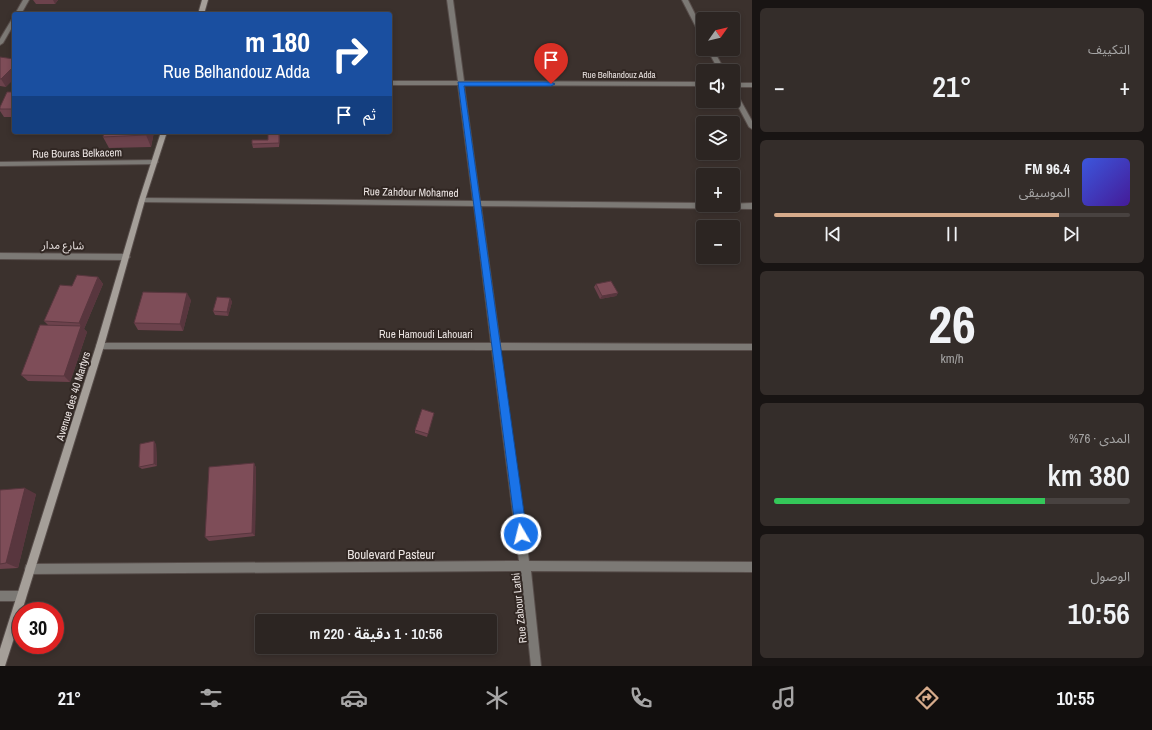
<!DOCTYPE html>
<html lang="ar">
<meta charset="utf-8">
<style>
:root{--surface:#2c2522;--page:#342d2a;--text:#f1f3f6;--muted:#a6a5a5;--line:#484240;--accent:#d6ab8b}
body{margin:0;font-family:"Archivo Narrow","Noto Sans Arabic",sans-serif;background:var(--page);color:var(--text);direction:rtl;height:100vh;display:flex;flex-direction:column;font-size:15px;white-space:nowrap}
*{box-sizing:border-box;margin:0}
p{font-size:13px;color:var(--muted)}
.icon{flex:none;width:22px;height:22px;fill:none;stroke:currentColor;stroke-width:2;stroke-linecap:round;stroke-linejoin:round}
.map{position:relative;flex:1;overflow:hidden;direction:ltr}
.drawer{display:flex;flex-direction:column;gap:8px;padding:8px;background:#181413;width:400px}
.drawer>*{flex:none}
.banner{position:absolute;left:12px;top:12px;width:380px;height:122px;border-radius:4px;box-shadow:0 2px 6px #0003,0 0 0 1px var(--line);direction:rtl;background:#1a4fa0;color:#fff;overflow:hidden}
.needle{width:26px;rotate:56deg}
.controls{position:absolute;left:696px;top:12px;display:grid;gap:8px}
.controls a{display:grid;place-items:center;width:44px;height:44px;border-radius:4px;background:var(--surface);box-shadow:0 2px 6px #0003,0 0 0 1px var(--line);font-size:20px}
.speed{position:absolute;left:12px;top:602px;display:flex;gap:8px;font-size:20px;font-weight:700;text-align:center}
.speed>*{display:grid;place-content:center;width:52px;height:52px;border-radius:50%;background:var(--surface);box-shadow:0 2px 6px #0003,0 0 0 1px var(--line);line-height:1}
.speed .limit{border:6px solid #d22;background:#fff;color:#111}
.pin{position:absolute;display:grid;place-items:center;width:34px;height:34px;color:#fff;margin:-41px -17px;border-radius:50% 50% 50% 0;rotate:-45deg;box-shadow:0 0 4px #0007}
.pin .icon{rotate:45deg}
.me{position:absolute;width:44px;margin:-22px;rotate:352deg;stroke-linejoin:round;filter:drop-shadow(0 0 3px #0008)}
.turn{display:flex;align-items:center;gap:14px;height:84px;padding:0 16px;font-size:18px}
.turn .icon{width:52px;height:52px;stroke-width:2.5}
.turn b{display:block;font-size:28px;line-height:34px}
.then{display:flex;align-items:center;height:38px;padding:0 16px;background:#0003;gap:8px;font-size:15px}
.big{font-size:30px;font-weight:600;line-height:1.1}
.drawer .tile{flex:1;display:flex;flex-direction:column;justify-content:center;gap:6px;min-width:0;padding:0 14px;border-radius:6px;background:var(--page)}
.drawer .dial{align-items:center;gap:0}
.dial b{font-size:52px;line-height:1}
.song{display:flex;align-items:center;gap:12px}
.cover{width:48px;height:48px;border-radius:6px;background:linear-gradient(135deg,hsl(230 70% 55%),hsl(260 70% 35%))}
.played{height:4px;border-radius:2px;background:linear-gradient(90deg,var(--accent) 80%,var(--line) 80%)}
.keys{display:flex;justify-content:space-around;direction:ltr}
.heat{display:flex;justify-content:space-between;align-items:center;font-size:22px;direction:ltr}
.charge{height:6px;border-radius:3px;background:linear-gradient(90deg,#34c759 76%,var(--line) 0)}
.trip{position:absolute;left:255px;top:614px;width:242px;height:40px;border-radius:4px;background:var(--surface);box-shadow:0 2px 6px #0003,0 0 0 1px var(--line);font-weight:600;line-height:40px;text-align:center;direction:rtl}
.tab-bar{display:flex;height:64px;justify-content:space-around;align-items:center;background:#120f0e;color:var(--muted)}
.tab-bar .icon{width:28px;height:28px}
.tab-bar .selected{color:var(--accent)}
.tab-bar b{font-size:18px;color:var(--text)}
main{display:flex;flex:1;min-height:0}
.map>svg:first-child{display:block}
</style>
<main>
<section class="drawer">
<div class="tile"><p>التكييف</p>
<div class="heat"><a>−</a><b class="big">21°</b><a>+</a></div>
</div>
<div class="tile">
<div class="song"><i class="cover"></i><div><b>96.4 FM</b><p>الموسيقى</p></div></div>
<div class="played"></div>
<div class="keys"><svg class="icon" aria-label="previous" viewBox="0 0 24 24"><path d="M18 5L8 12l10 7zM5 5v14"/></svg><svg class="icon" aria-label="pause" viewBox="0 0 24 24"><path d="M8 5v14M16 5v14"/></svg><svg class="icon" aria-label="next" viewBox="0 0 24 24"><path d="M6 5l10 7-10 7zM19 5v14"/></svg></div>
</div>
<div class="tile dial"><b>26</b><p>km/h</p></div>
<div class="tile"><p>المدى · 76%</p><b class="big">380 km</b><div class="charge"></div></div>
<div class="tile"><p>الوصول</p><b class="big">10:56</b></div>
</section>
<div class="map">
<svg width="752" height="666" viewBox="0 0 752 666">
<rect width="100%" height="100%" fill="#3b312d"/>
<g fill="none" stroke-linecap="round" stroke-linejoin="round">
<defs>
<g id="street">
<path d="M 23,0 L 29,0 L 21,14 L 15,14 Z"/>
<path d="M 447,0 L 453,0 L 464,81 L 703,82 L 703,86 L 464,85 L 480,201 L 703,203 L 703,205 L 752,203 L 752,209 L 481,206 L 500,343 L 752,344 L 752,350 L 500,350 L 529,561 L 752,562 L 752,572 L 531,571 L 541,666 L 531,666 L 521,571 L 30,574 L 26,573 L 25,569 L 26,565 L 30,564 L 519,561 L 492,350 L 100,349 L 97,348 L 96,346 L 97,344 L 100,343 L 491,343 L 474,206 L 142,202 L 139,200 L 142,198 L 473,201 L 458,85 L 390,85 L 390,81 L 458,81 Z"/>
<path d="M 682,0 L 688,0 L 703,30 L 703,37 L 700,35 Z"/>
<path d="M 14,18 L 14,24 L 3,43 L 0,45 L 0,39 L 12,19 Z"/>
<path d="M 707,49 L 713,49 L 725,71 L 719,71 Z"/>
<rect x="733" y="83" width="19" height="4"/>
<path d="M 733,90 L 736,92 L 752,121 L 752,129 L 749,127 L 733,97 Z"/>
<path d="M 155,160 L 158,162 L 155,164 L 0,166 L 0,162 Z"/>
<path d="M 0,253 L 126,254 L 130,257 L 126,260 L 0,259 Z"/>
<path d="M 0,591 L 21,591 L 25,592 L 26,596 L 25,600 L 21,601 L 0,601 Z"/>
</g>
<g id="secondary">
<path d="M 202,0 L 208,0 L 204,14 L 198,14 Z"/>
<path d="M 161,132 L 167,132 L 145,200 L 104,346 L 22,611 L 21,611 L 21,616 L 5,666 L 0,666 L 0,649 L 96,346 L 139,200 Z"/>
</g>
</defs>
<!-- street casing -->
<use href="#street" stroke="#574d4a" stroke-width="2"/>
<!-- secondary casing -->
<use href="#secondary" stroke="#574d4a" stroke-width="2"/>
<!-- street -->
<use href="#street" fill="#7c7975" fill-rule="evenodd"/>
<!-- secondary -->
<use href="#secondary" fill="#a59f99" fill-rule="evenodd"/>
</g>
<!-- wall -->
<g fill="#6c424c">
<path d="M 33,0 L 58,0 L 55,4 L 36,4 Z"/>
<path d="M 0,57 L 6,87 L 0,86 Z"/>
<path d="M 14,92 L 14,117 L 4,117 L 0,111 L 0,107 Z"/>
<path d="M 154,132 L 151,147 L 109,148 L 103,137 Z"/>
<path d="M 326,132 L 347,132 L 347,133 L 327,133 Z"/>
<path d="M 280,136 L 279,147 L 253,148 L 252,144 Z"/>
<path d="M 98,277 L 103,284 L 84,329 L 87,332 L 70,382 L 28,381 L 21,375 L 48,325 L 44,321 Z"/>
<path d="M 596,284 L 618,293 L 616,296 L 600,299 L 594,287 Z"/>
<path d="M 230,298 L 232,302 L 228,316 L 215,315 L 213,311 Z"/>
<path d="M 191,300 L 183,331 L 138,330 L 134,323 Z"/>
<path d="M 434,413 L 427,437 L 415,433 L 415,430 Z"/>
<path d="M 156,444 L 157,466 L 142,469 L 139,467 Z"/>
<path d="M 254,463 L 256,468 L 255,536 L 209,541 L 205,537 Z"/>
<path d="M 0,490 L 36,494 L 18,568 L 0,569 Z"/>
</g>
<!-- shaded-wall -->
<g fill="#58363e">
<path d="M 53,0 L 58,0 L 55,4 Z"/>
<path d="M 14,66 L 14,79 L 6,87 L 1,79 Z"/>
<path d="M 147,132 L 154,132 L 151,147 L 146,135 Z"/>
<path d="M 279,132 L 280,136 L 279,147 Z"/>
<path d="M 98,277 L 103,284 L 84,329 L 87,332 L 70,382 L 64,376 L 81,326 L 79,323 Z"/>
<path d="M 187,293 L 191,300 L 183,331 L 180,324 Z"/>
<path d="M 618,293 L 616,296 L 600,299 L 602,296 Z"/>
<path d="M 230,298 L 232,302 L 228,316 L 227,312 Z"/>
<path d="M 154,441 L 156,444 L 157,466 L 154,464 Z"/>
<path d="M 254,463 L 256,468 L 255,536 L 252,533 Z"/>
<path d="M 25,488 L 36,494 L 18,568 L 6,563 Z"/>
</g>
<!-- building -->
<g fill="#7e4d58" stroke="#58363e">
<path d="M 0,57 L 14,59 L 14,66 L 1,79 L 0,79 Z"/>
<path d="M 7,92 L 14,92 L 14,109 L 0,109 L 0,107 Z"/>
<path d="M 104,132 L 147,132 L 146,135 L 103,137 Z"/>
<path d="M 268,132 L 279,132 L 279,143 L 252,144 L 252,140 L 268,140 Z"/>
<path d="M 77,275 L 98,277 L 79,323 L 44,321 L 60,285 L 72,286 Z"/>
<path d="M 611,281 L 618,293 L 602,296 L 596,284 Z"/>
<path d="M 143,292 L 187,293 L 180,324 L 134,323 Z"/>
<path d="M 217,297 L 230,298 L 227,312 L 213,311 Z"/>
<path d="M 40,325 L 81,326 L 64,376 L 21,375 Z"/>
<path d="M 422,409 L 434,413 L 428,434 L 415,430 Z"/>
<path d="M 154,441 L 154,464 L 139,467 L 140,444 Z"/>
<path d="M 254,463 L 252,533 L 205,537 L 209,467 Z"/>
<path d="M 25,488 L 6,563 L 0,564 L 0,490 Z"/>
</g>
<!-- route -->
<path fill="#1a73e8" stroke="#114b97" d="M 458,82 L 551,82 L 555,84 L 551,86 L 464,86 L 527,534 L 525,538 L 521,540 L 517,538 L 516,534 Z"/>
<g text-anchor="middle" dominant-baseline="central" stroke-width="4" stroke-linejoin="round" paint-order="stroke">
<!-- far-street labels -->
<g font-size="9" fill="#eae3e1" stroke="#312723">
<text x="619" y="75">Rue Belhandouz Adda</text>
</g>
<!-- street labels -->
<g font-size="11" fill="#eae3e1" stroke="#312723">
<text transform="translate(77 153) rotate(-1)">Rue Bouras Belkacem</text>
<text transform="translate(411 192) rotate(1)">Rue Zahdour Mohamed</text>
<text transform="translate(63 245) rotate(1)">شارع مدار</text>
<text x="426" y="334">Rue Hamoudi Lahouari</text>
<text transform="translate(73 396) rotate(-73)">Avenue des 40 Martyrs</text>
<text transform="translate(519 608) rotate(-96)">Rue Zabour Larbi</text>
</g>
<!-- near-street labels -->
<g font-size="13" fill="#eae3e1" stroke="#312723">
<text x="391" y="554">Boulevard Pasteur</text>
</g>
</g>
</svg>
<div class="controls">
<a><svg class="needle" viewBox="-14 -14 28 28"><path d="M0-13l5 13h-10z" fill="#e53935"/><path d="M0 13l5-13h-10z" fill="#a6a5a5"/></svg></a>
<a><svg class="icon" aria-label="sound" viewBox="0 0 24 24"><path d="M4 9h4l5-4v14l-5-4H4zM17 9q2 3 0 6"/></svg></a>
<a><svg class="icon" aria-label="layers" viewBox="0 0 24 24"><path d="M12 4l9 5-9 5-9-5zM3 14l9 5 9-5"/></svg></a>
<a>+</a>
<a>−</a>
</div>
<div class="speed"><div class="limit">30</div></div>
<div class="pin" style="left:551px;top:84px;background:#d93025"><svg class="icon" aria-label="arrive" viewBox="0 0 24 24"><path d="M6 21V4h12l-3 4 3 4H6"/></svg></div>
<svg class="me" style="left:521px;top:534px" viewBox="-20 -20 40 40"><circle r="17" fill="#1a73e8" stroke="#fff" stroke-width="3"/><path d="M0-11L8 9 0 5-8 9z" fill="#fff"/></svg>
<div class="trip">10:56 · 1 دقيقة · 220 m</div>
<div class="banner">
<div class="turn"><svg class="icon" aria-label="right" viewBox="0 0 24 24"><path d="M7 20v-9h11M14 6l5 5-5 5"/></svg><div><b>180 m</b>Rue Belhandouz Adda</div></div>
<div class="then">ثم<svg class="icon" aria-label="arrive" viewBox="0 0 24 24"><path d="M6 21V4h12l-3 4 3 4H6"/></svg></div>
</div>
</div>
</main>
<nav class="tab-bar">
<b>10:55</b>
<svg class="icon selected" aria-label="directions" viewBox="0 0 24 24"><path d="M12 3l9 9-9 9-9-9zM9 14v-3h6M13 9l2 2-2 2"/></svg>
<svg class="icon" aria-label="music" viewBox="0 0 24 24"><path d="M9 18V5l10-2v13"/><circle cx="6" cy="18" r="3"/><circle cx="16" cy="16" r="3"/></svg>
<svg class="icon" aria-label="phone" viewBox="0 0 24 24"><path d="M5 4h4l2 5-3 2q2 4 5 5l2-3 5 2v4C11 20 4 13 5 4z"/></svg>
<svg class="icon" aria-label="climate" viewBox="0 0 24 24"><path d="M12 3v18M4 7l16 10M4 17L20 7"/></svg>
<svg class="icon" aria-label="car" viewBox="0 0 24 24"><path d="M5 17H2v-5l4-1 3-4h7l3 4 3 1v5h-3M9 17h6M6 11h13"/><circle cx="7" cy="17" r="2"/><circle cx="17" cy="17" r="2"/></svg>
<svg class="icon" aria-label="filters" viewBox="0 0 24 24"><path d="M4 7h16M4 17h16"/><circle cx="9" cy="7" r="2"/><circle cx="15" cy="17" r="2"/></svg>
<b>21°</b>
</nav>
